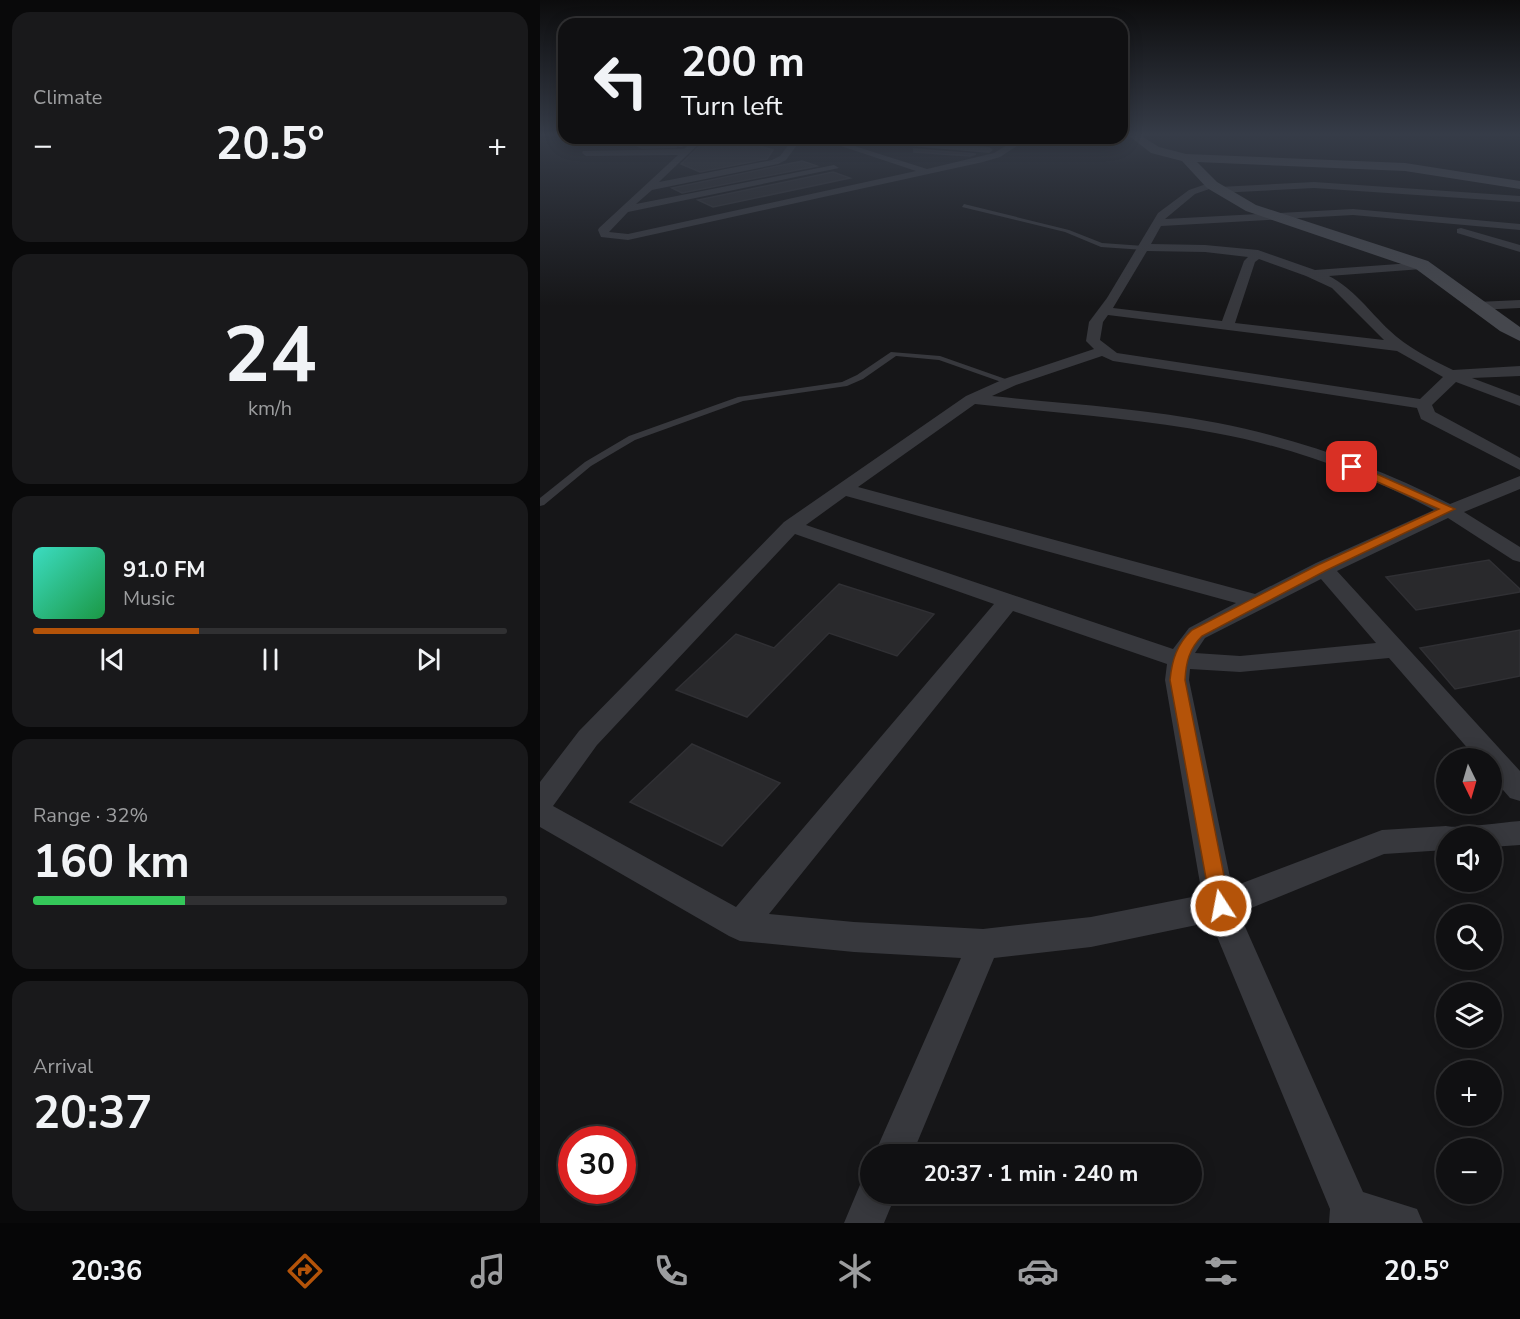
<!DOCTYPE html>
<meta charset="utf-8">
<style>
:root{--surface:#101012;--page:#19191b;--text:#f1f3f6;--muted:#9c9d9f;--line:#303032;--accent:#b45309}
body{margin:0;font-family:"Nunito Sans",sans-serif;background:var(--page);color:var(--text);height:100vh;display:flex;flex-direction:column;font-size:22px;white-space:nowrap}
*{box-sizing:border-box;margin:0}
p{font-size:20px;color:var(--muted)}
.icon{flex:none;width:33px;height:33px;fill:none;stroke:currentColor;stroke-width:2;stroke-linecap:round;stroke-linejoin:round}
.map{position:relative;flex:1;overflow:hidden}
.details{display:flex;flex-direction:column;gap:12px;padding:12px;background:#09090a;width:540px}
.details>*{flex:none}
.hud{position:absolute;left:18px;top:18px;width:570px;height:126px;border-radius:18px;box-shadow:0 3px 15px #0003,0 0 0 2px var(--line);background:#101012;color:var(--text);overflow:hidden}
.needle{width:39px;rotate:175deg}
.tools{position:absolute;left:896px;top:748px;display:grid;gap:12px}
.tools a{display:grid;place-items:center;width:66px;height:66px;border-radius:50%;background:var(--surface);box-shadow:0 3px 15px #0003,0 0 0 2px var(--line);font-size:30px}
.speed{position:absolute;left:18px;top:1126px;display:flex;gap:12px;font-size:30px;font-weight:700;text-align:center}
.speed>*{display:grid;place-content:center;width:78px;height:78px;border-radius:50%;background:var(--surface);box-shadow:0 3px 15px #0003,0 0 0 2px var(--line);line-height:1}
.speed .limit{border:9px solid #d22;background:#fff;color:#111}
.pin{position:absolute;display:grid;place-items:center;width:51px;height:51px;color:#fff;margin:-26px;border-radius:12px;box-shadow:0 3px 9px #0006}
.me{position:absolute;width:66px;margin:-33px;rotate:349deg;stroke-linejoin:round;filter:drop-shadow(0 0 4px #0008)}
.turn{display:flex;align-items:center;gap:21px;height:126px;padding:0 24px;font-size:27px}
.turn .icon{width:78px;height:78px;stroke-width:2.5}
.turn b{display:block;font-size:42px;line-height:51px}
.big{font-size:45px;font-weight:700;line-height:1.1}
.details .tile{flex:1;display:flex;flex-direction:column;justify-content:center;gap:9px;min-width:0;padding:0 21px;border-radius:18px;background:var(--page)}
.details .dial{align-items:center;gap:0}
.dial b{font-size:78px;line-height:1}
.song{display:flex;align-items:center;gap:18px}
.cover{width:72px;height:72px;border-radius:9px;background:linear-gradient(135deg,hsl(170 70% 55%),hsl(140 70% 35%))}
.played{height:6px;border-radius:3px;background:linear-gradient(90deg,var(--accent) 35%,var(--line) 35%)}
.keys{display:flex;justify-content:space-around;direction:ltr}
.heat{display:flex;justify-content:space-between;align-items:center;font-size:33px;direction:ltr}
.charge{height:9px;border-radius:4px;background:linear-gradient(90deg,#34c759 32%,var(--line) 0)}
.trip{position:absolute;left:320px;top:1144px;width:342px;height:60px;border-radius:30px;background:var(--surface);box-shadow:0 3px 15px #0003,0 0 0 2px var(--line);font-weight:700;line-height:60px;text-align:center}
.tab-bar{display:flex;height:96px;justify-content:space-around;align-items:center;background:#060607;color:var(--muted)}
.tab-bar .icon{width:42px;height:42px}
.tab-bar .active{color:var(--accent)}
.tab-bar b{font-size:27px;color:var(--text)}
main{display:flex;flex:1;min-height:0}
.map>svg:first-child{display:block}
</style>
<main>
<section class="details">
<div class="tile"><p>Climate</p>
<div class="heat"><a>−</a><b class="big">20.5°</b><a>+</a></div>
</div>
<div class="tile dial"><b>24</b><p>km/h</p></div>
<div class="tile">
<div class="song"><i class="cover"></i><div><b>91.0 FM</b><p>Music</p></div></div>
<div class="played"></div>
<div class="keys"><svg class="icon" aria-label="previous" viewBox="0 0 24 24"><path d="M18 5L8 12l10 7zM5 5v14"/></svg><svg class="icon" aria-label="pause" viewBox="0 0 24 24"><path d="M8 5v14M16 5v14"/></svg><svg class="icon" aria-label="next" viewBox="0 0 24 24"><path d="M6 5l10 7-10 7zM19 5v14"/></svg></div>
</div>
<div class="tile"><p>Range · 32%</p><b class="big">160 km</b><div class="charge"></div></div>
<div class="tile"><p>Arrival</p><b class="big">20:37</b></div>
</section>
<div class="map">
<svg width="980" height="1223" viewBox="0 0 980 1223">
<rect width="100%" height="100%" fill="#161618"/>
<!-- building -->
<g fill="#29292c" stroke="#303034" stroke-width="1.5">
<path d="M 375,138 L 459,138 L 449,145 Z"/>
<path d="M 83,139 L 142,139 L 136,147 L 102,148 Z"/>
<path d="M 167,139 L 201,139 L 200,140 L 233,150 L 227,159 L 160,172 L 141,164 Z"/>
<path d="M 374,149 L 436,154 L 430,156 L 374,152 Z"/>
<path d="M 262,161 L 277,166 L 142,193 L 132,188 Z"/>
<path d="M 293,172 L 310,178 L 173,207 L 158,200 Z"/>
<path d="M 949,560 L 980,589 L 980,592 L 876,610 L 846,577 Z"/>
<path d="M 299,584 L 394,614 L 357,656 L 289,633 L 207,717 L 136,690 L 196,634 L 234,648 Z"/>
<path d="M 980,630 L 980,676 L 915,689 L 880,648 Z"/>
<path d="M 152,744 L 240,783 L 182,846 L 90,802 Z"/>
</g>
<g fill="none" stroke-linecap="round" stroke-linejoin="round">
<!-- lane -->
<g fill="#37383d" fill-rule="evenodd">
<path d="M 146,138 L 151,138 L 142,147 L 138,147 Z"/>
<path d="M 424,204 L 529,230 L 562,243 L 604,246 L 607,248 L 604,250 L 561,247 L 525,232 L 422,207 Z"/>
<path d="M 351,352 L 400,356 L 474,382 L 467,384 L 399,360 L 356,356 L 323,379 L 307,386 L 203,401 L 95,440 L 51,466 L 4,505 L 0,506 L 0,498 L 45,462 L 89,436 L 198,397 L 302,382 L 317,375 Z"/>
</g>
<!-- street -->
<g fill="#37383d" fill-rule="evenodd">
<path d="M 156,138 L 165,138 L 119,182 L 232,160 L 240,156 L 254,138 L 262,138 L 246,160 L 238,164 L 112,190 L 96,204 L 294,165 L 299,168 L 88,212 L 69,232 L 88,234 L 376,171 L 277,138 L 289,138 L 387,169 L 454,153 L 479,138 L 489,138 L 460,157 L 443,162 L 88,240 L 61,237 L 58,230 L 59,228 L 138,155 L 46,156 L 42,153 L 43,151 L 144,149 Z"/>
<path d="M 300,138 L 334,138 L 449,147 L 453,150 L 449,153 L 304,140 Z"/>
<path d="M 672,182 L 677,185 L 675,187 L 655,194 L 625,219 L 813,209 L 980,224 L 980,230 L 813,215 L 621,226 L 611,244 L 665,245 L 718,250 L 775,270 L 886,262 L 888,265 L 882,269 L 789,276 C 814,289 829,311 849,330 C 867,347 890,359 913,370 L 980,366 L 980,376 L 932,378 L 980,396 L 980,406 L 916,382 L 892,405 L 895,412 L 980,458 L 980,470 L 881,419 L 877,408 L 573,361 L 562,356 L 476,385 L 452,396 C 527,404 603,408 678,423 C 759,439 836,466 910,504 L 980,476 L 980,489 L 924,512 L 980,547 L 980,562 L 973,560 L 908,518 L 797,571 L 980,771 L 980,801 L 970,798 L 951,776 L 951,759 L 937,759 L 849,658 L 700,672 L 650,669 L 649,680 L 692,887 L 842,830 L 906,826 C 915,829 966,822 980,821 L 980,845 L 951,847 L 951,837 L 906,837 L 906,850 L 844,854 L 699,913 L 823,1192 L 877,1209 L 883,1223 L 789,1223 L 790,1209 L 671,922 L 551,947 L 454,958 L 372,1155 L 334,1155 L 421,958 L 314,952 L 200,941 L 189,936 L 0,827 L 0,782 L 39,731 L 244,522 L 426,396 L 464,379 L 554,349 L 546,341 L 549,322 L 567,298 L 618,213 L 649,190 ZM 607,251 L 665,252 L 708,257 L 704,261 L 682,321 L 573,308 ZM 719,259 L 766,276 L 792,288 L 844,340 L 695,323 L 715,262 ZM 568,315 L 857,351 L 903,377 L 880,399 L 577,353 L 560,340 L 563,322 ZM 435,404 C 515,413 596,418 675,433 C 752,447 825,474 894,510 L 776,563 L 715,594 L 318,487 ZM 306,496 L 696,603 L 649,628 L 633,649 L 266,525 ZM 255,534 L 454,604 L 196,907 L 13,806 L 57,745 ZM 781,579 L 836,643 L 700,656 L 655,653 L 665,638 ZM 473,611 L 627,664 L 625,680 L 662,895 L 551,917 L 443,929 L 314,922 L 229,914 Z"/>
<path d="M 774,182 L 980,196 L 980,202 L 774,188 L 679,193 L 674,190 L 679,187 Z"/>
<path d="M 921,228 L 980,245 L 980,252 L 917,233 L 917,229 Z"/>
<path d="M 980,300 L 980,308 L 937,310 L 930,306 L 937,302 Z"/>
<path d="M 330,1176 L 330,1194 L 356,1194 L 344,1223 L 304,1223 L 322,1180 Z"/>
</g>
<!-- secondary -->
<path fill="#45474d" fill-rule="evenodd" d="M 588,135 L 600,135 L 619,147 L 646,154 L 865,163 L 980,181 L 980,189 L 865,171 L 657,162 L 677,182 L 716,205 L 888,261 L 980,327 L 980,341 L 960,331 L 876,269 L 706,211 L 667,188 L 642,161 L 611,153 Z"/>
</g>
<!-- sky -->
<linearGradient id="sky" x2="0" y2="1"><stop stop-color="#0c0c0d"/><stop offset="0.44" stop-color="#363c48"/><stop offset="1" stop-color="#363c48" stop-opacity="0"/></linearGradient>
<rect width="980" height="306" fill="url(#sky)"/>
<!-- route -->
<path fill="#b45309" stroke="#753606" stroke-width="1.5" d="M 812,463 L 915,509 L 787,570 L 662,636 C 649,649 646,662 645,680 L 690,906 L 687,912 L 681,915 L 674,912 L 671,906 L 630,680 C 632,660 637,644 652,630 L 778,565 L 899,509 L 808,469 L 808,464 Z"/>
</svg>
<div class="tools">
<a><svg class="needle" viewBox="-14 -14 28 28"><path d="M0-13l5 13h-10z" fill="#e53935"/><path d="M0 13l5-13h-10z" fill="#9c9d9f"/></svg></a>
<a><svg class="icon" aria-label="sound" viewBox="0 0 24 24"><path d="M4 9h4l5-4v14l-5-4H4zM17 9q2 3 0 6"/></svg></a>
<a><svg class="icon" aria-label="search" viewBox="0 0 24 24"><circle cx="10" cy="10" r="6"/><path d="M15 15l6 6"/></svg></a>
<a><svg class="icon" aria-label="layers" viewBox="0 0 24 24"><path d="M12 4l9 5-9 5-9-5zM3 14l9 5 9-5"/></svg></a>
<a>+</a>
<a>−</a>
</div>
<div class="speed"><div class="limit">30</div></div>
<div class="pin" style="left:812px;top:467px;background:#d93025"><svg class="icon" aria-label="arrive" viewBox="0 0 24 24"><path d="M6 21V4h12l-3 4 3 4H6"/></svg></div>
<svg class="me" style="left:681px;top:906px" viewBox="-20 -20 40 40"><circle r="17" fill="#b45309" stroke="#fff" stroke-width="3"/><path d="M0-11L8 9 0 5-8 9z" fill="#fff"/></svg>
<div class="trip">20:37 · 1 min · 240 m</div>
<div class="hud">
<div class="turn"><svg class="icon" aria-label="left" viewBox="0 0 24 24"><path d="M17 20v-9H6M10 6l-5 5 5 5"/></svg><div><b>200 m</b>Turn left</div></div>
</div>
</div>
</main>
<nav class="tab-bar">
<b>20:36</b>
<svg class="icon active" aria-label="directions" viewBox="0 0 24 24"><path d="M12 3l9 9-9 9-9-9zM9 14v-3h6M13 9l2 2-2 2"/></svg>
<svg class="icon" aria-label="music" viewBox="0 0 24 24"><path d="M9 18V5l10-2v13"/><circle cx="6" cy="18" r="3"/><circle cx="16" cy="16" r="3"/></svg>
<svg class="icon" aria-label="phone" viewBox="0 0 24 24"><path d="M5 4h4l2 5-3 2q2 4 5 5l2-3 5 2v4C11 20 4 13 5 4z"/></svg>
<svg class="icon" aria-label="climate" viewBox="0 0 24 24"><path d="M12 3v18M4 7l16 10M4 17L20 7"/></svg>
<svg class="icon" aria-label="car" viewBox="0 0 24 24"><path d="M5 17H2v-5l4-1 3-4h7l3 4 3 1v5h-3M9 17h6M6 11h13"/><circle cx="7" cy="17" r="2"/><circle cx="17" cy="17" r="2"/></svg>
<svg class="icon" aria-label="filters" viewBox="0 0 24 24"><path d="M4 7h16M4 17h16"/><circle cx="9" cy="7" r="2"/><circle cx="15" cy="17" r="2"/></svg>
<b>20.5°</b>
</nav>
